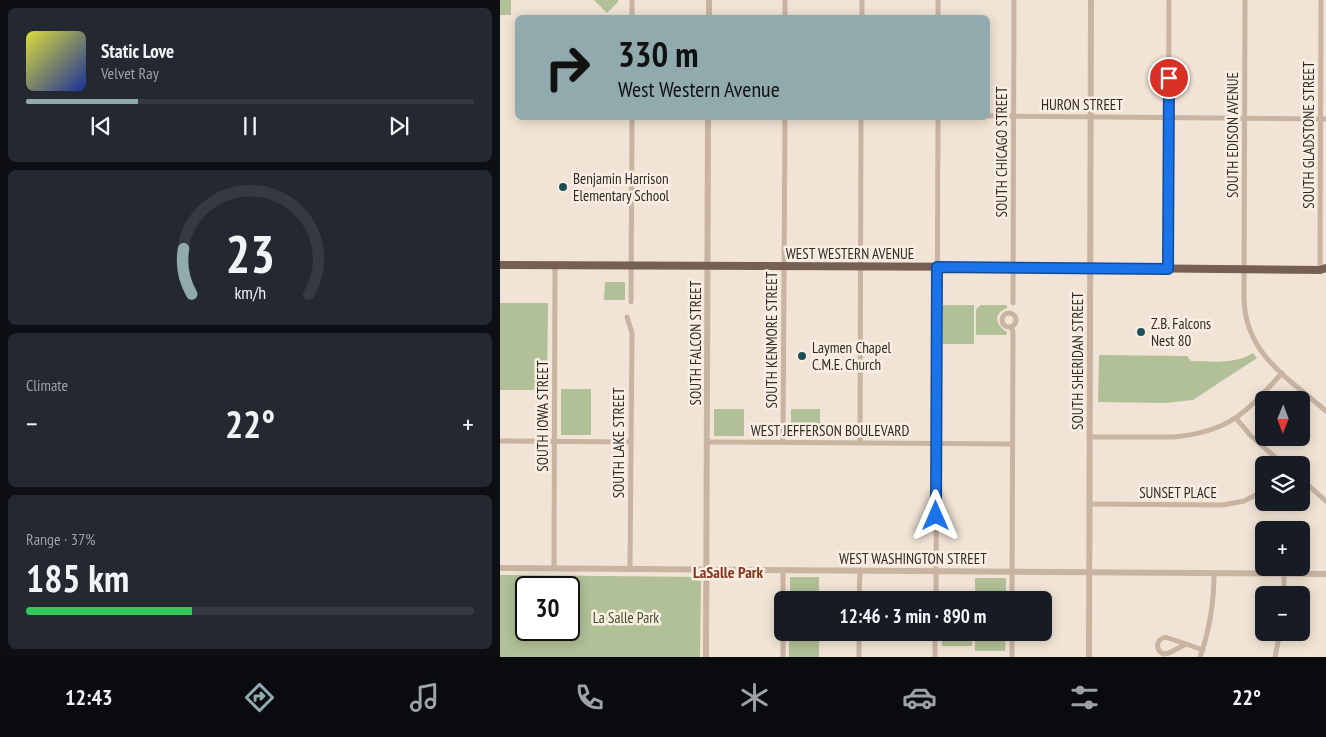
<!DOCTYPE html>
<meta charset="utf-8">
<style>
:root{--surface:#171b24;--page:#242831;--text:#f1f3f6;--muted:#9ea1a6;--line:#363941;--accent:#90aaae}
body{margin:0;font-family:"PT Sans Narrow",sans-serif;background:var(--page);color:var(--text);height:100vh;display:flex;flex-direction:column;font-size:19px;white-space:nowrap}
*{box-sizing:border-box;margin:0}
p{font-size:16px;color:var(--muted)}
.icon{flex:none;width:28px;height:28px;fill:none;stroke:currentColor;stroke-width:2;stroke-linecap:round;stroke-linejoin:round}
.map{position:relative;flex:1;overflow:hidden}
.sheet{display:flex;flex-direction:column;gap:8px;padding:8px;background:#0d0f14;width:500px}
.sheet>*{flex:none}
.guide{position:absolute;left:15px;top:15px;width:475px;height:105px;border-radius:8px;box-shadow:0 2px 12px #0003;background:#90aaae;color:#111;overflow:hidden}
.needle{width:32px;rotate:181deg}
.controls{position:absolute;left:755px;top:391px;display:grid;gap:10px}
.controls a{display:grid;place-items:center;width:55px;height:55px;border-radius:8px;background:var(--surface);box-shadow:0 2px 12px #0003;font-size:25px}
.speed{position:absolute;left:15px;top:576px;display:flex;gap:10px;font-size:25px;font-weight:700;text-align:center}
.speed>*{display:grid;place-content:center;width:65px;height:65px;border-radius:50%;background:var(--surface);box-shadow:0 2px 12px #0003;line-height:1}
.speed .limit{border:2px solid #111;border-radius:8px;background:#fff;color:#111}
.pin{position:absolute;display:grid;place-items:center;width:42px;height:42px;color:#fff;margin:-21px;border:2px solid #fff;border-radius:50%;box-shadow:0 1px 5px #0007}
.me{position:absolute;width:55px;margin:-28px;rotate:0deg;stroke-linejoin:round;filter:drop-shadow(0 0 4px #0008)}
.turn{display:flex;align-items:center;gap:18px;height:105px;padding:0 20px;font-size:22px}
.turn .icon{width:65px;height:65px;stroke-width:2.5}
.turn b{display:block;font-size:35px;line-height:42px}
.big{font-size:38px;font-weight:700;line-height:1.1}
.sheet .card{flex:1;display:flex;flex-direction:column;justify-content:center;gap:8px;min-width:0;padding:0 18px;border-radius:8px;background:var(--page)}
.sheet .dial{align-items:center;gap:0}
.dial svg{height:130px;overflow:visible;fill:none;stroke:var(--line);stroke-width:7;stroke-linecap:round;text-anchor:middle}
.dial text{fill:var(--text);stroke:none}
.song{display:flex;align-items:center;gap:15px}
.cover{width:60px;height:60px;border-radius:8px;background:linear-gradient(135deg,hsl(60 70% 55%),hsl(230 70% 35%))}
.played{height:5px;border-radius:2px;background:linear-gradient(90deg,var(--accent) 25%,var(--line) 25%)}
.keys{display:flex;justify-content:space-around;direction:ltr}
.heat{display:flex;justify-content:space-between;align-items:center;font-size:28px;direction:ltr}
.charge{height:8px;border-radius:4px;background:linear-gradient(90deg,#34c759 37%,var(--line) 0)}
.trip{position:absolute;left:274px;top:591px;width:278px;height:50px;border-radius:8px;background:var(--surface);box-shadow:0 2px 12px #0003;font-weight:700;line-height:50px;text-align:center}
.dock{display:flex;height:80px;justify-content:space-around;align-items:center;background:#090b0e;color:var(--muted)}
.dock .icon{width:35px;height:35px}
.dock .active{color:var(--accent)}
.dock b{font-size:22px;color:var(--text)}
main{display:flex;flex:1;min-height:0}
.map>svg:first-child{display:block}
</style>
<main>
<section class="sheet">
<div class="card">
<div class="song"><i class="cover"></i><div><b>Static Love</b><p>Velvet Ray</p></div></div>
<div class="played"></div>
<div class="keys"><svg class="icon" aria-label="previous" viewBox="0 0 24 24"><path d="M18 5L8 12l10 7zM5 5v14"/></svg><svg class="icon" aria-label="pause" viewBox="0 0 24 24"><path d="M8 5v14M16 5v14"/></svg><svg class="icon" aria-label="next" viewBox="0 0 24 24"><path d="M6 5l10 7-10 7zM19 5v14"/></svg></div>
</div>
<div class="card dial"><svg viewBox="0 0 100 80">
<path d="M14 69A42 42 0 1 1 86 69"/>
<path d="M14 69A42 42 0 0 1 9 41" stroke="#90aaae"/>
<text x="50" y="56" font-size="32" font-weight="700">23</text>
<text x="50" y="72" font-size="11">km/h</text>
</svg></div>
<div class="card"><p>Climate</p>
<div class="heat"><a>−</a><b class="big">22°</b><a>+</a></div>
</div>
<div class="card"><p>Range · 37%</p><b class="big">185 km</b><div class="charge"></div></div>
</section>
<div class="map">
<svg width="826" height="657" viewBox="0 0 826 657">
<rect width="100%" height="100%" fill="#f1e4d6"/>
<!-- green -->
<g fill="#b1c096" fill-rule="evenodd">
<rect x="0" y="0" width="11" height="15"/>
<path d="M 94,0 L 118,0 L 118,2 L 107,13 Z"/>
<path d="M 105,282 L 125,282 L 125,300 L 104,300 Z"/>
<path d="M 0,303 L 48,303 L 47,390 L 0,390 Z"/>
<rect x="443" y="305" width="31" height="39"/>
<path d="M 481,305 L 507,305 L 507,308 C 492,314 496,325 507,332 L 506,335 L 476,335 L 476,311 L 477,308 Z"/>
<path d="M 753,353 L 757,358 L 693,400 L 665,403 L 598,402 L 599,355 L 687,356 L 691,361 C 713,361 733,365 753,353 Z"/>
<rect x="61" y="389" width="30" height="46"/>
<rect x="214" y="409" width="30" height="27"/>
<rect x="291" y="409" width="29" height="28"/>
<path d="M 0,575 L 201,577 L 200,657 L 0,657 ZM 26,588 L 69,588 L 69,630 L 26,630 Z"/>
<rect x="290" y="577" width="29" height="23"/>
<rect x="475" y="578" width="31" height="22"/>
<rect x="289" y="633" width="30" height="24"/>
<rect x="442" y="633" width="30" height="13"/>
<path d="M 475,633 L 506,633 L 505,651 L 475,651 Z"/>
</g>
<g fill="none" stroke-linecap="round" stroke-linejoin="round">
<!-- minor -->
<g stroke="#c9b4a2" stroke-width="5">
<path d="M 745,0 L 744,297 C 744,353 788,378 826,411"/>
<path d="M 132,18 L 132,0"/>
<path d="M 285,18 L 285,0"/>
<path d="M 362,18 L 362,0"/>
<path d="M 438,18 L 438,0"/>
<path d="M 488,116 L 826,119"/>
<path d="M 668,269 L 669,0"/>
<path d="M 820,270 L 821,0"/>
<path d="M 131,302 L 132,118"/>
<path d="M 513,303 L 514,0"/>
<circle cx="509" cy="320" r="7"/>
<path d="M 127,317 L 132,333 L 130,569"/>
<path d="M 511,327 L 513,332 L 512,600"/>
<path d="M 736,418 L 750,435 L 784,465"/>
<path d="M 589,437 L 674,437 C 729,432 747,412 782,373"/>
<path d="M 0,441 L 131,442"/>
<path d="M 207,442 L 512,444"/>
<path d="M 283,442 L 285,118"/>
<path d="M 360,443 L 361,118"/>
<path d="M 801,479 L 826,501"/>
<path d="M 589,504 L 723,505 L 744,501 L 764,491"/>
<path d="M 54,568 L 55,265"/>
<path d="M 784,595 L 784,573"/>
<path d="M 283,600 L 283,570"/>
<path d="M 359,600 L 360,570"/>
<path d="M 436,600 L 438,118"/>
<path d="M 512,632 L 512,657"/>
<path d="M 665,637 L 686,644 L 669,653 L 663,654 C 655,649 656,640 665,637 Z"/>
<path d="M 686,644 L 703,650"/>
<path d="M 283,657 L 283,632"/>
<path d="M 359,657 L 359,632"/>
<path d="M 435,657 L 435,632"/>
<path d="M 700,657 C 710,629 714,602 714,573"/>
<path d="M 775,657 L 780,632"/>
</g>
<!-- tertiary -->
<g stroke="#c9b4a2" stroke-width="6">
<path d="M 209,18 L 209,0"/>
<path d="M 0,568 L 826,574"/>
<path d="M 206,657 L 208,118"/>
<path d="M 589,657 L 591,0"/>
</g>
<!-- primary -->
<path stroke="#766055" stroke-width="8" d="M 0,265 L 513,267 L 820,270 L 826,268"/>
</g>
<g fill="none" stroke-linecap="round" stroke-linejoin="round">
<defs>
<path id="route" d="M 436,516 L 437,267 L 668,269 L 669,78"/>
</defs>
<!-- route casing -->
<use href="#route" stroke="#114b97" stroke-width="12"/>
<!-- route -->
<use href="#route" stroke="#1a73e8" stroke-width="9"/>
</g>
<!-- markers -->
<g fill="#1a5055" stroke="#f9eee2" stroke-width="2">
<circle cx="63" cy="187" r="5"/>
<circle cx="641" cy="332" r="5"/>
<circle cx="302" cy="356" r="5"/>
</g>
<g text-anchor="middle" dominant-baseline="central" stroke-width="5" stroke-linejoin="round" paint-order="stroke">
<!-- street labels -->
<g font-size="15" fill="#332925" stroke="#f9eee2">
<text x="582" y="104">HURON STREET</text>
<text transform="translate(732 135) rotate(-90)">SOUTH EDISON AVENUE</text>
<text transform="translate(808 135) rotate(-90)">SOUTH GLADSTONE STREET</text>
<text transform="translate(501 152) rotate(-90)">SOUTH CHICAGO STREET</text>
<text x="350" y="253">WEST WESTERN AVENUE</text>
<text transform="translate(271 340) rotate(-90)">SOUTH KENMORE STREET</text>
<text transform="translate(195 343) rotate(-90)">SOUTH FALCON STREET</text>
<text transform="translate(577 361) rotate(-90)">SOUTH SHERIDAN STREET</text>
<text transform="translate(42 416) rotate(-90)">SOUTH IOWA STREET</text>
<text x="330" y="430">WEST JEFFERSON BOULEVARD</text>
<text transform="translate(118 443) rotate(-90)">SOUTH LAKE STREET</text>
<text x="678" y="492">SUNSET PLACE</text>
<text x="413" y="558">WEST WASHINGTON STREET</text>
</g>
<!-- poi labels -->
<g font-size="15" fill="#332925" stroke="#f9eee2" text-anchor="start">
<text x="73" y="178">Benjamin Harrison<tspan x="73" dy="17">Elementary School</tspan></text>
<text x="651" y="323">Z.B. Falcons<tspan x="651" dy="17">Nest 80</tspan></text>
<text x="312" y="347">Laymen Chapel<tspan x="312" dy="17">C.M.E. Church</tspan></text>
</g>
<!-- park labels -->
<g font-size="15" fill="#425228" stroke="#f9eee2">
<text x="126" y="617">La Salle Park</text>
</g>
<!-- neighbourhood labels -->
<g font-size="16" font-weight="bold" fill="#83361c" stroke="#f9eee2">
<text x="228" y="572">LaSalle Park</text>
</g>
</g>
</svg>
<div class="controls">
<a><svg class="needle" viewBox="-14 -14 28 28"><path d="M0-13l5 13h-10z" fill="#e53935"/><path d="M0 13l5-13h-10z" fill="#9ea1a6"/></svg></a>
<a><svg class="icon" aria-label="layers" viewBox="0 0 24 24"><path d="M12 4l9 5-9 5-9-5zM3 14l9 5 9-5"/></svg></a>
<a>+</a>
<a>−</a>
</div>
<div class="speed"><div class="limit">30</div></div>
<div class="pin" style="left:669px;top:78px;background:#d93025"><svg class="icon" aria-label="arrive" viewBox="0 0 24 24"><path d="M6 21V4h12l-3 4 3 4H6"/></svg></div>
<svg class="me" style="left:436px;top:516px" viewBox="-20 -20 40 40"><path d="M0-17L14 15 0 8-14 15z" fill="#1a73e8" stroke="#fff" stroke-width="4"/></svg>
<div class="trip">12:46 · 3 min · 890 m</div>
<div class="guide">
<div class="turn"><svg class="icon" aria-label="right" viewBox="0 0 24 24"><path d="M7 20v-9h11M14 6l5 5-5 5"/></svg><div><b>330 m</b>West Western Avenue</div></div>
</div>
</div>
</main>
<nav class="dock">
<b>12:43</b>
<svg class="icon active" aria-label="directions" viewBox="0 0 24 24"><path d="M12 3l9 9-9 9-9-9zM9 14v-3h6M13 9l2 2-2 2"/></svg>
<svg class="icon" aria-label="music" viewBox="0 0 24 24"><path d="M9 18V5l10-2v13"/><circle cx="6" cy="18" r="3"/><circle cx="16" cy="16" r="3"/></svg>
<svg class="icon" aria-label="phone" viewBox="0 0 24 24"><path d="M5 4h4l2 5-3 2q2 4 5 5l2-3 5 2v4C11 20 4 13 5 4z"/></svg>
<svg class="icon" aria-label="climate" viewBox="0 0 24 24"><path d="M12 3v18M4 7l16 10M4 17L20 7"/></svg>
<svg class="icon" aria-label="car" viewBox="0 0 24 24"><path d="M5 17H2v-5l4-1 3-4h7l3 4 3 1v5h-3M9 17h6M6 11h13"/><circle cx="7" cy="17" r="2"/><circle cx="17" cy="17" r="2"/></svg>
<svg class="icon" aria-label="filters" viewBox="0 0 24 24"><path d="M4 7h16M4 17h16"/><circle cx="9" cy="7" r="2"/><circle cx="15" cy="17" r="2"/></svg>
<b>22°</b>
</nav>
